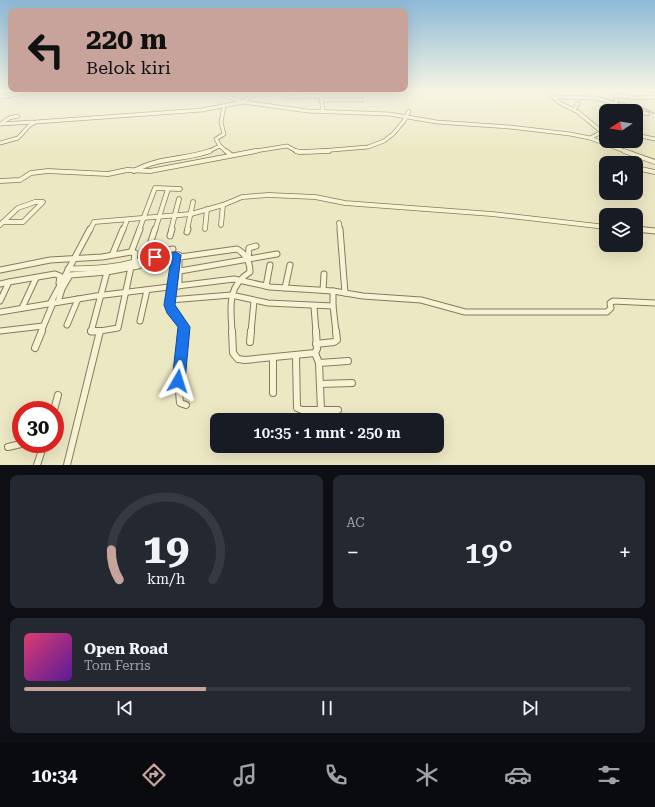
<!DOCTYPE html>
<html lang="id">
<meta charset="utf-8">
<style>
:root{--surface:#171b24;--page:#242831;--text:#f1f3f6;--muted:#9ea1a6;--line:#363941;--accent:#c7a39c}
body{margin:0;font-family:"Roboto Serif",serif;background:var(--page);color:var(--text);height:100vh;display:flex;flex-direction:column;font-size:15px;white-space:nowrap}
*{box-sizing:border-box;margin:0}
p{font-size:13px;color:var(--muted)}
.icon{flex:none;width:22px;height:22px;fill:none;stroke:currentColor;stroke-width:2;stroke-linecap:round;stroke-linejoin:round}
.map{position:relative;height:465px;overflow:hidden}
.details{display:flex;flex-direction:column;gap:10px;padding:10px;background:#0d0f14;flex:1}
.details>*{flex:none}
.guide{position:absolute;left:8px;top:8px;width:400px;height:84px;border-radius:8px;box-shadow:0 4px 16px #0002;background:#c7a39c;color:#111;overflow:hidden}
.needle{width:26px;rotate:258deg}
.fabs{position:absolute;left:599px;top:104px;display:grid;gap:8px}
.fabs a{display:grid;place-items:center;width:44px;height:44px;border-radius:8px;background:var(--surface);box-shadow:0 4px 16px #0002;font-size:20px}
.speed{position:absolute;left:12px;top:401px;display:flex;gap:8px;font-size:20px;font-weight:700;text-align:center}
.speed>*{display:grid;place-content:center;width:52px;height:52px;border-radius:50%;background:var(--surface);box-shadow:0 4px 16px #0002;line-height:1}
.speed .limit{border:6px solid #d22;background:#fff;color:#111}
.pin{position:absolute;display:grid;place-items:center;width:34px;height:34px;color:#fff;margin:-17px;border:2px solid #fff;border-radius:50%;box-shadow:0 1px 4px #0007}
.me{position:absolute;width:44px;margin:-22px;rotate:6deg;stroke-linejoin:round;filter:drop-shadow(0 0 3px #0008)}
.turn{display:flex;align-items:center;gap:14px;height:84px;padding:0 12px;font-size:18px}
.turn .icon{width:52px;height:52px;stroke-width:2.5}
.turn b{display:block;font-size:28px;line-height:34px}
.big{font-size:30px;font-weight:600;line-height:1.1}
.details .card{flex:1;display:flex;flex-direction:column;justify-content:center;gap:6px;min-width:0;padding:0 14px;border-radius:8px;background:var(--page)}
.details .dial{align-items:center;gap:0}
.dial svg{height:104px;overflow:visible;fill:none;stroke:var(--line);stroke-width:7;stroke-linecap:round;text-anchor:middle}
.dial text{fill:var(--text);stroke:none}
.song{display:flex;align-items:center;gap:12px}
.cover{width:48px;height:48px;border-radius:6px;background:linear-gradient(135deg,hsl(340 70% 55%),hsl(270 70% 35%))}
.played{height:4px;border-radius:2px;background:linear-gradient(90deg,var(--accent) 30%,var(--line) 30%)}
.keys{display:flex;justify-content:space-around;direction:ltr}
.heat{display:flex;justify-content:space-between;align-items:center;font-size:22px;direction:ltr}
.details .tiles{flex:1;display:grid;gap:10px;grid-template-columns:1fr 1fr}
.card:last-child{grid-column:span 2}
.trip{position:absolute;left:210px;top:413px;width:234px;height:40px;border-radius:8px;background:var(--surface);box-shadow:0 4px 16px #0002;font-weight:600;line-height:40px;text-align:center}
.tab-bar{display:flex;height:64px;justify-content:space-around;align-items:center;background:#090b0e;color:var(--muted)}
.tab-bar .icon{width:28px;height:28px}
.tab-bar .on{color:var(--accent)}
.tab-bar b{font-size:18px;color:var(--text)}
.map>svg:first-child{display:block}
</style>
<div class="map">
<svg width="655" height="465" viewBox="0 0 655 465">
<rect width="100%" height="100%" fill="#ece8c4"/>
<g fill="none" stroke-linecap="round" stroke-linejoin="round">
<!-- stream -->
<g stroke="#6d8d8c" stroke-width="1">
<path d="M 607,91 L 614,96"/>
<path d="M 618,102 L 646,109 L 655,114"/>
</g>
<defs>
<g id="street-far3">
<path d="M 212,91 L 243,102 L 257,91"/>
<path d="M 547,91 L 560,103 L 578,112 L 602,132 L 590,138"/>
<path d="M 0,97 L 37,91"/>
<path d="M 287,97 L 321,96 L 323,112"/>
<path d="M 552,97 L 595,98 L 615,103 L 617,101 L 615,95 L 636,98 L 655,97"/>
<path d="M 322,100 L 361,100"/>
<path d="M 613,104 L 648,114"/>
<path d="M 224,106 L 221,122 L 224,134 L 216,139 L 220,146 L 227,152"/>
<path d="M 574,110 L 578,103"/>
<path d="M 2,123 L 9,118 L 18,116"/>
<path d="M 0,124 L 33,122"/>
<path d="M 636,135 L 655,139"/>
<path d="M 0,143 L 18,138 L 30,125 L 36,122 L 202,110 L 243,102 L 308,111 L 389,114 L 437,122 L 510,127 L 570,134 L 590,138 L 627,152"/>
<path d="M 207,152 L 220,146"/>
<path d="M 249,152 L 287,146 L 298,152"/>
<path d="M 308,152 L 368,147 L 384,141 L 393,134 L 404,121 L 409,111"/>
</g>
<g id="street-far2">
<path d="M 226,151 L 230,154"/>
<path d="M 296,151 L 299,152 L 329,151"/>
<path d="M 624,151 L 655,162"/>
<path d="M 636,168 L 655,172"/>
<path d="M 134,171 C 158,157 185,160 210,151"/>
<path d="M 0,181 L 20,180 L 31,173 L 48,171 L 108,174 L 127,170 L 150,171 L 256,151"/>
<path d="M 35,202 L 43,202 L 23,222 L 3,222 L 18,208 Z"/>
<path d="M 339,223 L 340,230"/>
<path d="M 0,225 L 3,222"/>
<path d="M 221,225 L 223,205"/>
<path d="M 205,229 L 207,209"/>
<path d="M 636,229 L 644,230"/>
<path d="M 90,230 L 94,222 L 191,214 L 223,205 L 242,197 L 269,195 L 315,197 L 345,203 L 492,214 L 606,227"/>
<path d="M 123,230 L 127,220"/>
<path d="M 139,230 L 155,188 L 180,189"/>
<path d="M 155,230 L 168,189"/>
<path d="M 171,230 L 179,199"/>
<path d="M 187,230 L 193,202"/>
</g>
<g id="street-far1">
<path d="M 340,229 L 345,293"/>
<path d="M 636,229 L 655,231"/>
<path d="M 187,232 L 188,229"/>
<path d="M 170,236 L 172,229"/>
<path d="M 151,241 L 155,229"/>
<path d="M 132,250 L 140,229"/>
<path d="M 113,253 L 123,229"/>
<path d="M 176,255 L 170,305 L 172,311 L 184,327 L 183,332"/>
<path d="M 180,257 L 237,249 C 246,254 250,262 250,272 C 226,287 231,308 232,332"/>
<path d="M 248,259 L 249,248 L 256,246"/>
<path d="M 68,269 C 91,269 114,268 135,262 C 149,258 159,251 173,249"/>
<path d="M 0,270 L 50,260 L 102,257 L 131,252 L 135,253 L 134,262"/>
<path d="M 180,271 L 277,254"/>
<path d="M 0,284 L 9,282"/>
<path d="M 266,286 L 270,265"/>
<path d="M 285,288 L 290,265"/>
<path d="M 323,290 L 324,274"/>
<path d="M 170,300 L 231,295 L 268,303 L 333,306 L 333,291"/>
<path d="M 0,301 L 9,282 L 55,274 L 60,276 L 59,283"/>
<path d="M 58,302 L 62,289 L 70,275 L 107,272 L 138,266 L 158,256 L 179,255 L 179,286"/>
<path d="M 50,304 L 90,229"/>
<path d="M 333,306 L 336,332"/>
<path d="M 314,307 L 316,332"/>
<path d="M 22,308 L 36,278"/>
<path d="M 0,312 L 96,296 L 234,279 L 270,287 L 333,291 L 363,296 L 421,300 L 465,312 L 607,312 L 611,308 L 610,303 L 613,301 L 655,303"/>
<path d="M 140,321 L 147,290"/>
<path d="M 67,325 L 78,299"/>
<path d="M 0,331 L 43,326"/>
<path d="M 100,331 L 118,328 L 131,267"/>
<path d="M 41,332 L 53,303"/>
<path d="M 100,332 L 91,332 L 107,272"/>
<path d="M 251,332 L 254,301"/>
</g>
<g id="street">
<path d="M 91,331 L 99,331"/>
<path d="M 184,331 L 178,381 L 180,403 L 186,405"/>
<path d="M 232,331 L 233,353 L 238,359 L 245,360 L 315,353 L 317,349 L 316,331"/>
<path d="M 250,342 L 251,331"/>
<path d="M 316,344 L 334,342 L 337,340 L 336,331"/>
<path d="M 35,348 L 42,331"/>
<path d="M 315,353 L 319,363 L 321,410 L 338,410"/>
<path d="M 296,356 L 297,408 L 302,410 L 321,410 L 322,420"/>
<path d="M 273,358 L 273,393"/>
<path d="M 319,363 L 348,361"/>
<path d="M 320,384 L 352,383"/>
<path d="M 54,410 L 58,395"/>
<path d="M 8,447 L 21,444"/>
<path d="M 37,465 L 44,444"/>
<path d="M 67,465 L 100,331"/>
</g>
</defs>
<!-- street-far3 casing -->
<use href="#street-far3" stroke="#867b5b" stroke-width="4.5"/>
<!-- street-far2 casing -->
<use href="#street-far2" stroke="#867b5b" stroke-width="5.5"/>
<!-- street-far1 casing -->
<use href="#street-far1" stroke="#867b5b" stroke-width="7"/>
<!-- street casing -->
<use href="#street" stroke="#867b5b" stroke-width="8"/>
<!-- street-far3 -->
<use href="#street-far3" stroke="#f7f4d6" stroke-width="3"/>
<!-- street-far2 -->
<use href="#street-far2" stroke="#f7f4d6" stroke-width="4"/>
<!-- street-far1 -->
<use href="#street-far1" stroke="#f7f4d6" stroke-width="5"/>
<!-- street -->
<use href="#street" stroke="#f7f4d6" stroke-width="6"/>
</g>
<!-- sky -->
<linearGradient id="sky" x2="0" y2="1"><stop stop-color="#8db9d7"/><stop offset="0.58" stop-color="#f6f5e4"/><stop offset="1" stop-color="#f6f5e4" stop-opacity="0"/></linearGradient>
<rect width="655" height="156" fill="url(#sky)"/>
<!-- route -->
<path fill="#1a73e8" stroke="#114b97" d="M 176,252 L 181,255 L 175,305 L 190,327 L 185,381 L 183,385 L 178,387 L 174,385 L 172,381 L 178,327 L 167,313 L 164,305 L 171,259 L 155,260 L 150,257 L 155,254 Z"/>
</svg>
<div class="fabs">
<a><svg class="needle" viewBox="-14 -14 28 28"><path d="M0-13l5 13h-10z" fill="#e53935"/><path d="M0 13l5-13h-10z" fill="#9ea1a6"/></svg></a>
<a><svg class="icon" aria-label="sound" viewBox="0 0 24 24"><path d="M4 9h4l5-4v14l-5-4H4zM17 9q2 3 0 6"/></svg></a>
<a><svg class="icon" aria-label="layers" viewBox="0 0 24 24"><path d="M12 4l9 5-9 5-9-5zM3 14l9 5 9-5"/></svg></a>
</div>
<div class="speed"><div class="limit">30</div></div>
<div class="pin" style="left:155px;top:257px;background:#d93025"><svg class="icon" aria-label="arrive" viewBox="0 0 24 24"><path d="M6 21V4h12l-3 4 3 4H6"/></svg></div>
<svg class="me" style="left:178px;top:381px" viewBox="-20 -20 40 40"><path d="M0-17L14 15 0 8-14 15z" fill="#1a73e8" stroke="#fff" stroke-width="4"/></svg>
<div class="trip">10:35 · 1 mnt · 250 m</div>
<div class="guide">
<div class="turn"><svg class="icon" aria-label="left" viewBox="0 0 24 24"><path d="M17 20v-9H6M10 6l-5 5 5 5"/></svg><div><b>220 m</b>Belok kiri</div></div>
</div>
</div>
<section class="details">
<div class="tiles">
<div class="card dial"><svg viewBox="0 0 100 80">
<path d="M14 69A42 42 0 1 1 86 69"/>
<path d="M14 69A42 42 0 0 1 8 46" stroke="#c7a39c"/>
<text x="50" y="56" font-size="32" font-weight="700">19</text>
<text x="50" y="72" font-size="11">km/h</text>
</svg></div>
<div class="card"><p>AC</p>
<div class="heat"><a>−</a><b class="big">19°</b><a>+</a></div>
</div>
<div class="card">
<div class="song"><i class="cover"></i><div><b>Open Road</b><p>Tom Ferris</p></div></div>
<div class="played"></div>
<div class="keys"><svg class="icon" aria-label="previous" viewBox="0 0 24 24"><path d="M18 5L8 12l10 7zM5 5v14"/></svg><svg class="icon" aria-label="pause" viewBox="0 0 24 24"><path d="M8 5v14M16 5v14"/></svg><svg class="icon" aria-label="next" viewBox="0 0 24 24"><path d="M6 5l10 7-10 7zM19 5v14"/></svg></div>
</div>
</div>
</section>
<nav class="tab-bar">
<b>10:34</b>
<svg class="icon on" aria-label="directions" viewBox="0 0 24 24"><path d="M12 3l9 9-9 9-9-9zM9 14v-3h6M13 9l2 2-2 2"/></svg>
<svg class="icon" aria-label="music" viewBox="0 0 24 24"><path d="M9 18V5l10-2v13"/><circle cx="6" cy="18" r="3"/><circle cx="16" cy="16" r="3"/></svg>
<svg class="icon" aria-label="phone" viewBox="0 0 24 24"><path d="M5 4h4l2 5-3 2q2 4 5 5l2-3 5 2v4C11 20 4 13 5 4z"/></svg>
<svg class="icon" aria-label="climate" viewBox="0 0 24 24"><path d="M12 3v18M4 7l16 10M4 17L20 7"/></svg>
<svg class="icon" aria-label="car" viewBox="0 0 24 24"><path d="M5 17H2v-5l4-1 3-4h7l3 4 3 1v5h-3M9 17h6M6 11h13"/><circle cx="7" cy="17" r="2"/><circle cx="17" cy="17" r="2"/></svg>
<svg class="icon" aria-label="filters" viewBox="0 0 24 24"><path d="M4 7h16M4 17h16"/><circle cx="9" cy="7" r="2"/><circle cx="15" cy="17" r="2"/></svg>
</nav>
